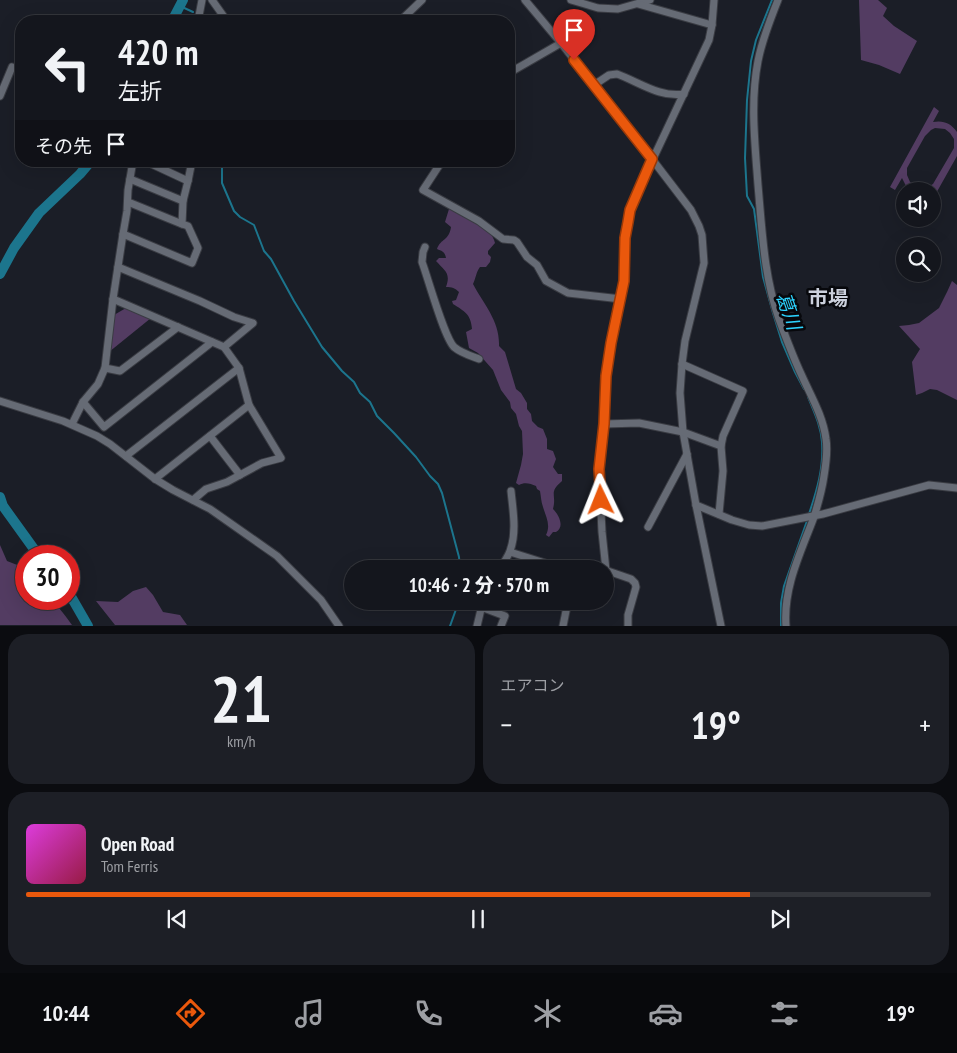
<!DOCTYPE html>
<html lang="ja">
<meta charset="utf-8">
<style>
:root{--surface:#14161d;--page:#1d1f26;--text:#f1f3f6;--muted:#9d9fa4;--line:#33353b;--accent:#ea580c}
body{margin:0;font-family:"PT Sans Narrow","Noto Sans JP",sans-serif;background:var(--page);color:var(--text);height:100vh;display:flex;flex-direction:column;font-size:19px;white-space:nowrap}
*{box-sizing:border-box;margin:0}
p{font-size:16px;color:var(--muted)}
.icon{flex:none;width:28px;height:28px;fill:none;stroke:currentColor;stroke-width:2;stroke-linecap:round;stroke-linejoin:round}
.map{position:relative;height:626px;overflow:hidden}
.drawer{display:flex;flex-direction:column;gap:8px;padding:8px;background:#0b0c10;flex:1}
.drawer>*{flex:none}
.guide{position:absolute;left:15px;top:15px;width:500px;height:152px;border-radius:20px;box-shadow:0 5px 20px #0002,0 0 0 1px var(--line);background:#14161d;color:var(--text);overflow:hidden}
.controls{position:absolute;left:896px;top:182px;display:grid;gap:10px}
.controls a{display:grid;place-items:center;width:45px;height:45px;border-radius:50%;background:var(--surface);box-shadow:0 5px 20px #0002,0 0 0 1px var(--line);font-size:25px}
.speed{position:absolute;left:15px;top:545px;display:flex;gap:10px;font-size:25px;font-weight:700;text-align:center}
.speed>*{display:grid;place-content:center;width:65px;height:65px;border-radius:50%;background:var(--surface);box-shadow:0 5px 20px #0002,0 0 0 1px var(--line);line-height:1}
.speed .limit{border:8px solid #d22;background:#fff;color:#111}
.pin{position:absolute;display:grid;place-items:center;width:42px;height:42px;color:#fff;margin:-51px -21px;border-radius:50% 50% 50% 0;rotate:-45deg;box-shadow:0 0 5px #0007}
.pin .icon{rotate:45deg}
.me{position:absolute;width:55px;margin:-28px;rotate:358deg;stroke-linejoin:round;filter:drop-shadow(0 0 4px #0008)}
.turn{display:flex;align-items:center;gap:18px;height:105px;padding:0 20px;font-size:22px}
.turn .icon{width:65px;height:65px;stroke-width:2.5}
.turn b{display:block;font-size:35px;line-height:42px}
.then{display:flex;align-items:center;height:48px;padding:0 20px;background:#0003;gap:10px;font-size:19px}
.big{font-size:38px;font-weight:800;line-height:1.1}
.drawer .tile{flex:1;display:flex;flex-direction:column;justify-content:center;gap:8px;min-width:0;padding:0 18px;border-radius:20px;background:var(--page)}
.drawer .dial{align-items:center;gap:0}
.dial b{font-size:65px;line-height:1}
.song{display:flex;align-items:center;gap:15px}
.cover{width:60px;height:60px;border-radius:8px;background:linear-gradient(135deg,hsl(300 70% 55%),hsl(340 70% 35%))}
.played{height:5px;border-radius:2px;background:linear-gradient(90deg,var(--accent) 80%,var(--line) 80%)}
.keys{display:flex;justify-content:space-around;direction:ltr}
.heat{display:flex;justify-content:space-between;align-items:center;font-size:28px;direction:ltr}
.drawer .tiles{flex:1;display:grid;gap:8px;grid-template-columns:1fr 1fr}
.tile:last-child{grid-column:span 2}
.trip{position:absolute;left:344px;top:560px;width:270px;height:50px;border-radius:25px;background:var(--surface);box-shadow:0 5px 20px #0002,0 0 0 1px var(--line);font-weight:800;line-height:50px;text-align:center}
.dock{display:flex;height:80px;justify-content:space-around;align-items:center;background:#08090c;color:var(--muted)}
.dock .icon{width:35px;height:35px}
.dock .active{color:var(--accent)}
.dock b{font-size:22px;color:var(--text)}
.map>svg:first-child{display:block}
</style>
<div class="map">
<svg width="957" height="626" viewBox="0 0 957 626">
<rect width="100%" height="100%" fill="#1b1e27"/>
<!-- green -->
<g fill="#533c62" fill-rule="evenodd">
<path d="M 859,0 L 878,0 L 887,8 L 883,16 L 894,26 L 917,41 L 900,74 L 879,65 L 861,60 Z"/>
<path d="M 934,107 L 939,111 L 933,122 C 943,120 951,123 957,132 L 957,156 L 934,197 L 933,197 L 932,191 L 911,191 L 906,186 L 902,178 L 895,190 L 890,187 ZM 935,128 L 945,129 L 950,133 L 954,139 L 954,148 L 933,184 L 926,188 L 918,188 L 910,182 L 907,175 L 907,168 L 925,136 L 931,130 Z"/>
<path d="M 449,209 C 457,210 483,226 489,232 C 492,235 494,239 495,243 L 488,251 L 488,254 L 491,257 L 490,262 L 486,267 L 480,267 C 476,272 476,278 473,284 C 484,305 500,321 499,346 L 505,352 L 516,389 L 521,393 L 527,403 L 527,409 L 531,414 L 532,421 L 538,427 L 543,429 L 547,439 L 547,449 L 553,451 L 556,459 L 553,467 L 558,474 L 562,474 L 562,481 C 548,493 557,494 553,509 C 559,515 565,527 556,532 L 553,532 L 549,537 L 546,535 C 551,525 546,517 543,507 C 541,502 541,496 540,491 L 537,489 L 536,486 C 530,483 524,482 519,485 L 516,483 L 521,465 L 523,454 L 522,431 L 519,426 L 516,414 L 511,408 L 510,402 L 501,390 L 493,370 L 478,353 L 469,348 L 466,332 L 472,329 C 471,314 464,311 453,304 L 452,301 L 456,300 L 459,292 C 455,288 452,287 446,287 C 451,273 445,271 436,261 L 439,258 L 446,258 C 445,252 442,251 437,249 C 441,238 449,241 451,227 L 445,222 Z"/>
<path d="M 952,281 L 957,285 L 957,400 L 937,390 L 930,389 L 922,393 L 916,395 L 912,362 L 920,349 L 899,326 L 909,325 L 919,323 L 939,308 L 947,292 Z"/>
<path d="M 126,308 L 151,318 L 109,352 L 114,315 Z"/>
<path d="M 0,545 L 7,561 L 25,568 L 26,571 L 26,599 C 55,599 56,603 72,625 L 0,625 Z"/>
<path d="M 146,587 L 153,595 L 163,612 L 180,615 L 187,625 L 115,625 L 96,601 L 118,602 L 133,591 Z"/>
</g>
<g fill="none" stroke-linecap="round" stroke-linejoin="round">
<!-- stream -->
<g stroke="#1c758d" stroke-width="2">
<path d="M 772,0 L 756,40 L 751,61 L 747,100 L 745,158 L 747,196 L 754,209 L 763,277 L 773,313 L 782,342 L 795,372 L 804,389"/>
<path d="M 180,6 L 193,12"/>
<path d="M 205,21 L 206,16"/>
<path d="M 222,161 L 222,183 L 234,211 L 240,217 L 254,225 L 264,251 L 271,259 L 294,301 L 322,347 L 342,371 L 354,382 L 360,393 L 370,402 L 377,416 L 394,433 L 416,457 L 430,476 L 438,484 L 442,493 L 459,557 L 460,569"/>
<path d="M 808,397 C 814,412 821,426 822,442 C 824,467 817,490 809,514"/>
<path d="M 450,626 L 459,601"/>
<path d="M 781,626 L 781,603 L 784,586 L 808,518"/>
</g>
<!-- river -->
<g stroke="#1c758d" stroke-width="10">
<path d="M 172,21 L 183,0"/>
<path d="M 0,274 L 14,248 L 39,213 L 80,174 L 91,161"/>
<path d="M 0,497 L 3,506 L 39,556"/>
<path d="M 69,593 L 88,626"/>
</g>
<defs>
<g id="minor">
<path d="M 212,0 L 227,21"/>
<path d="M 525,0 L 561,43 L 652,159 L 691,210 L 699,226 L 702,235 L 704,263 L 685,341 L 682,364 L 680,393 L 683,432 L 696,505 L 721,626"/>
<path d="M 571,0 L 598,8 L 618,9 L 650,0"/>
<path d="M 778,0 C 770,20 762,40 758,61 C 750,102 755,144 758,185 C 762,230 764,277 779,319 C 786,338 793,357 802,376 C 811,396 823,416 826,439 C 828,451 826,464 824,476 C 822,490 818,504 814,517 C 801,552 783,587 786,626"/>
<path d="M 638,4 L 712,25"/>
<path d="M 198,21 L 202,0"/>
<path d="M 400,21 L 422,0"/>
<path d="M 509,73 L 561,43"/>
<path d="M 594,85 L 609,75 L 617,74 C 639,82 660,98 684,94"/>
<path d="M 0,96 L 12,67"/>
<path d="M 145,161 L 188,181"/>
<path d="M 442,161 L 423,190 L 479,221 L 503,239 L 514,240 L 517,242 L 527,257 L 537,265 L 546,281 L 568,293 L 621,299"/>
<path d="M 130,179 L 183,201"/>
<path d="M 128,202 L 182,224"/>
<path d="M 123,234 L 192,263 L 198,248 L 188,226 L 182,224 L 183,201 L 188,181 L 192,161"/>
<path d="M 425,247 L 423,252 L 422,262 C 428,278 444,337 454,347 C 461,353 471,356 479,359"/>
<path d="M 118,267 L 200,301 L 234,317 L 253,323 L 224,347"/>
<path d="M 113,299 L 224,347 L 239,368 L 249,405 L 281,458 L 262,463 L 227,482 L 206,489 L 193,500"/>
<path d="M 682,364 L 743,391 L 723,436 L 721,446 L 723,471 L 719,514"/>
<path d="M 105,368 L 120,371 L 178,327"/>
<path d="M 0,401 L 63,421 L 97,436 L 110,444 L 155,479 L 173,490 L 210,509 L 277,556 L 321,600 L 339,626"/>
<path d="M 83,402 L 104,427 L 212,342"/>
<path d="M 72,424 L 83,402 L 98,384 L 105,368 L 113,299 L 123,234 L 127,211 L 128,190 L 133,161"/>
<path d="M 604,424 L 639,423 L 683,432 L 721,446"/>
<path d="M 210,436 L 240,475"/>
<path d="M 126,456 L 239,368"/>
<path d="M 155,479 L 249,405"/>
<path d="M 696,505 L 732,520 L 749,525 L 762,526 L 823,514 L 929,485 L 957,488"/>
<path d="M 648,527 L 687,454"/>
<path d="M 510,552 L 564,569"/>
<path d="M 500,569 C 503,563 508,557 510,551 C 517,532 513,511 511,491"/>
<path d="M 605,570 L 631,579 L 635,583 L 636,587 L 628,615 L 628,626"/>
<path d="M 606,570 L 602,532 L 599,469 L 604,424 L 606,377 L 611,343 L 624,281 L 625,238 L 627,222 L 630,210 L 635,197 L 709,40 L 712,25 L 714,0"/>
<path d="M 481,607 L 505,616 L 501,626"/>
<path d="M 477,626 L 483,601"/>
<path d="M 563,626 L 568,601"/>
</g>
</defs>
<!-- minor casing -->
<use href="#minor" stroke="#3a3c43" stroke-width="9"/>
<!-- minor -->
<use href="#minor" stroke="#666b75" stroke-width="7"/>
</g>
<g fill="none" stroke-linecap="round" stroke-linejoin="round">
<defs>
<path id="route" d="M 574,60 L 652,159 L 630,210 L 628,222 L 625,238 L 624,281 L 611,343 L 606,376 L 604,424 L 599,469 L 601,500"/>
</defs>
<!-- route casing -->
<use href="#route" stroke="#983908" stroke-width="12"/>
<!-- route -->
<use href="#route" stroke="#ea580c" stroke-width="9"/>
</g>
<g text-anchor="middle" dominant-baseline="central" stroke-width="5" stroke-linejoin="round" paint-order="stroke">
<!-- water labels -->
<g font-size="19" font-style="italic" fill="#2cd3fe" stroke="#07080c">
<text transform="translate(789 311) rotate(71)">葛川</text>
</g>
<!-- quarter labels -->
<g font-size="20" font-weight="bold" fill="#cbd0dc" stroke="#07080c">
<text x="828" y="298">市場</text>
</g>
</g>
</svg>
<div class="controls">
<a><svg class="icon" aria-label="sound" viewBox="0 0 24 24"><path d="M4 9h4l5-4v14l-5-4H4zM17 9q2 3 0 6"/></svg></a>
<a><svg class="icon" aria-label="search" viewBox="0 0 24 24"><circle cx="10" cy="10" r="6"/><path d="M15 15l6 6"/></svg></a>
</div>
<div class="speed"><div class="limit">30</div></div>
<div class="pin" style="left:574px;top:60px;background:#d93025"><svg class="icon" aria-label="arrive" viewBox="0 0 24 24"><path d="M6 21V4h12l-3 4 3 4H6"/></svg></div>
<svg class="me" style="left:601px;top:500px" viewBox="-20 -20 40 40"><path d="M0-17L14 15 0 8-14 15z" fill="#ea580c" stroke="#fff" stroke-width="4"/></svg>
<div class="trip">10:46 · 2 分 · 570 m</div>
<div class="guide">
<div class="turn"><svg class="icon" aria-label="left" viewBox="0 0 24 24"><path d="M17 20v-9H6M10 6l-5 5 5 5"/></svg><div><b>420 m</b>左折</div></div>
<div class="then">その先<svg class="icon" aria-label="arrive" viewBox="0 0 24 24"><path d="M6 21V4h12l-3 4 3 4H6"/></svg></div>
</div>
</div>
<section class="drawer">
<div class="tiles">
<div class="tile dial"><b>21</b><p>km/h</p></div>
<div class="tile"><p>エアコン</p>
<div class="heat"><a>−</a><b class="big">19°</b><a>+</a></div>
</div>
<div class="tile">
<div class="song"><i class="cover"></i><div><b>Open Road</b><p>Tom Ferris</p></div></div>
<div class="played"></div>
<div class="keys"><svg class="icon" aria-label="previous" viewBox="0 0 24 24"><path d="M18 5L8 12l10 7zM5 5v14"/></svg><svg class="icon" aria-label="pause" viewBox="0 0 24 24"><path d="M8 5v14M16 5v14"/></svg><svg class="icon" aria-label="next" viewBox="0 0 24 24"><path d="M6 5l10 7-10 7zM19 5v14"/></svg></div>
</div>
</div>
</section>
<nav class="dock">
<b>10:44</b>
<svg class="icon active" aria-label="directions" viewBox="0 0 24 24"><path d="M12 3l9 9-9 9-9-9zM9 14v-3h6M13 9l2 2-2 2"/></svg>
<svg class="icon" aria-label="music" viewBox="0 0 24 24"><path d="M9 18V5l10-2v13"/><circle cx="6" cy="18" r="3"/><circle cx="16" cy="16" r="3"/></svg>
<svg class="icon" aria-label="phone" viewBox="0 0 24 24"><path d="M5 4h4l2 5-3 2q2 4 5 5l2-3 5 2v4C11 20 4 13 5 4z"/></svg>
<svg class="icon" aria-label="climate" viewBox="0 0 24 24"><path d="M12 3v18M4 7l16 10M4 17L20 7"/></svg>
<svg class="icon" aria-label="car" viewBox="0 0 24 24"><path d="M5 17H2v-5l4-1 3-4h7l3 4 3 1v5h-3M9 17h6M6 11h13"/><circle cx="7" cy="17" r="2"/><circle cx="17" cy="17" r="2"/></svg>
<svg class="icon" aria-label="filters" viewBox="0 0 24 24"><path d="M4 7h16M4 17h16"/><circle cx="9" cy="7" r="2"/><circle cx="15" cy="17" r="2"/></svg>
<b>19°</b>
</nav>
